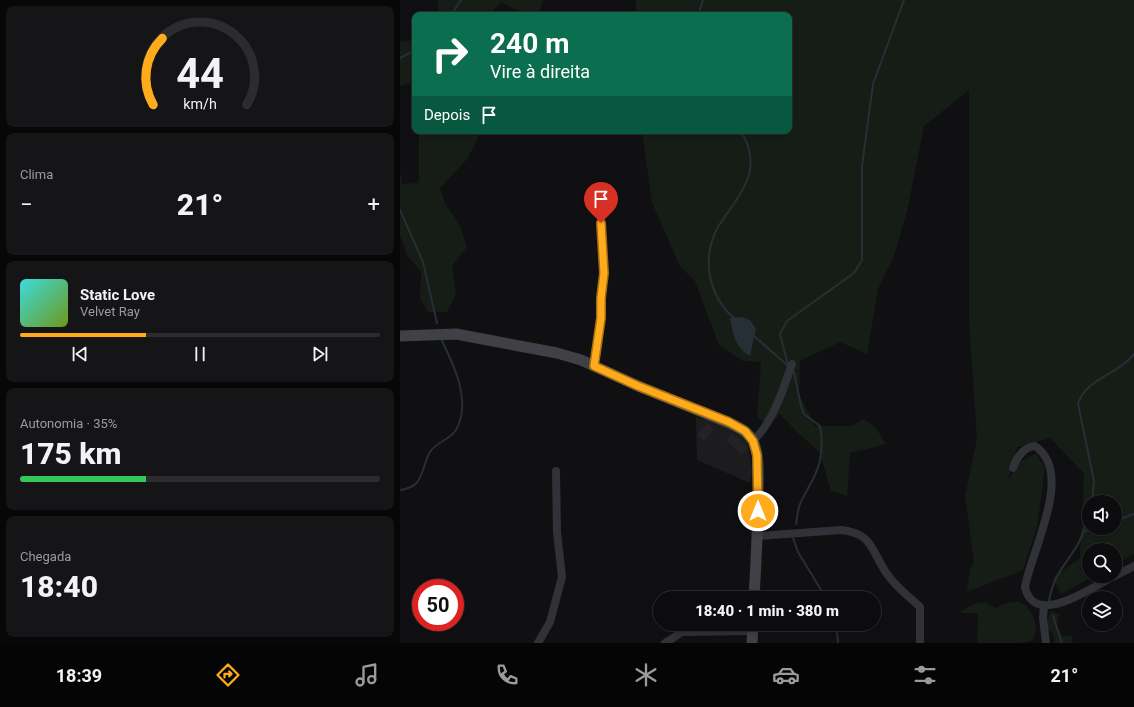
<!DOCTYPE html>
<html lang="pt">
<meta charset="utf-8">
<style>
:root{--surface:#0c0c0e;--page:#151517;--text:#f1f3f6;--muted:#9a9b9e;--line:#2c2c2e;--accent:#ffab1b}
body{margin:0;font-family:Roboto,sans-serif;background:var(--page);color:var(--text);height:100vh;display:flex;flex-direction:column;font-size:15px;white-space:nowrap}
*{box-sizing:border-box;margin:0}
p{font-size:13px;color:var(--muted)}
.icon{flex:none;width:22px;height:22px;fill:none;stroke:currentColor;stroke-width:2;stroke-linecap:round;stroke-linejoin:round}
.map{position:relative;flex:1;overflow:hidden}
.sheet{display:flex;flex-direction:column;gap:6px;padding:6px;background:#070708;width:400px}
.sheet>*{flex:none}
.guide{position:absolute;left:12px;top:12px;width:380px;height:122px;border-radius:8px;box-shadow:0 2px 6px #0003,0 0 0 1px var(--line);background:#0b6e4f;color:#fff;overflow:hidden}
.buttons{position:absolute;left:682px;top:495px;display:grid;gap:8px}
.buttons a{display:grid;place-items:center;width:40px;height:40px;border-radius:50%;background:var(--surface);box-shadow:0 2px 6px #0003,0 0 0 1px var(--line);font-size:20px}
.speed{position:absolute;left:12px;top:579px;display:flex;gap:8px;font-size:20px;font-weight:700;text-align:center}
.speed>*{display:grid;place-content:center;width:52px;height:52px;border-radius:50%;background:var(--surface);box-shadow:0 2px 6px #0003,0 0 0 1px var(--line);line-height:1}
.speed .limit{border:6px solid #d22;background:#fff;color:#111}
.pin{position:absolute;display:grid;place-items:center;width:34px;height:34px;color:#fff;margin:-41px -17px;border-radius:50% 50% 50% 0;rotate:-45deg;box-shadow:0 0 4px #0007}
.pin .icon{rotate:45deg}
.me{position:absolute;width:44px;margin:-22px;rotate:0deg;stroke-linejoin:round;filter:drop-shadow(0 0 3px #0008)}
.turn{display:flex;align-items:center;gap:14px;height:84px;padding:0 12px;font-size:18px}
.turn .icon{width:52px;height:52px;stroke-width:2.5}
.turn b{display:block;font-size:28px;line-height:34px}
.then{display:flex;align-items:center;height:38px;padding:0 12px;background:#0003;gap:8px;font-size:15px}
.big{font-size:30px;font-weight:800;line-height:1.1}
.sheet .card{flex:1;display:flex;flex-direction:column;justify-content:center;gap:6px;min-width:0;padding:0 14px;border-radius:8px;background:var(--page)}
.sheet .dial{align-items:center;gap:0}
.dial svg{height:104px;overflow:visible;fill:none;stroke:var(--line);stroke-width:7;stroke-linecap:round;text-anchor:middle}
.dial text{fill:var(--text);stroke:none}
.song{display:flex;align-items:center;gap:12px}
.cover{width:48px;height:48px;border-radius:6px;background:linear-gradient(135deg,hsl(180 70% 55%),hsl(80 70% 35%))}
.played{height:4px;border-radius:2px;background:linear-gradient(90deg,var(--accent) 35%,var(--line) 35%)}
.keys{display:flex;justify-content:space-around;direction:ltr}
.heat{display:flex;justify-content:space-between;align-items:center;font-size:22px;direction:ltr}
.charge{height:6px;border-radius:3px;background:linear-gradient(90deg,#34c759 35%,var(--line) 0)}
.trip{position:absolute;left:253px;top:591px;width:228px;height:40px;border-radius:20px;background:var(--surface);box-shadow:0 2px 6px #0003,0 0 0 1px var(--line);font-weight:800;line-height:40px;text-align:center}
.menu{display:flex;height:64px;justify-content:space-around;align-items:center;background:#050506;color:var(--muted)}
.menu .icon{width:28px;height:28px}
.menu .active{color:var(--accent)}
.menu b{font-size:18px;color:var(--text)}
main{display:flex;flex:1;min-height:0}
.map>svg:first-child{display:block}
</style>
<main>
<section class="sheet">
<div class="card dial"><svg viewBox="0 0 100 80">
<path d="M14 69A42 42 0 1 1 86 69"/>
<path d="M14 69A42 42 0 0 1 21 18" stroke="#ffab1b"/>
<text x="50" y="56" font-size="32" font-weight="700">44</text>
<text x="50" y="72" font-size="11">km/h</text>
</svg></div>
<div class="card"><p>Clima</p>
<div class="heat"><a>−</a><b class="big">21°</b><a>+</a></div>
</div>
<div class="card">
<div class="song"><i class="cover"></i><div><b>Static Love</b><p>Velvet Ray</p></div></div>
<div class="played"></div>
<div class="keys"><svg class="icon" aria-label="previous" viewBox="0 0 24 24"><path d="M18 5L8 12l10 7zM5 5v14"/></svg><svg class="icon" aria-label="pause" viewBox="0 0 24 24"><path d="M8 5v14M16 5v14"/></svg><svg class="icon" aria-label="next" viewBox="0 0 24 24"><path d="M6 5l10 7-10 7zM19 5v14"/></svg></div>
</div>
<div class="card"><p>Autonomia · 35%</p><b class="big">175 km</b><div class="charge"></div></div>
<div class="card"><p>Chegada</p><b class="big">18:40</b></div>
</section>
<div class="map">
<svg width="734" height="643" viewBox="0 0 734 643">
<rect width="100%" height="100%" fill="#101012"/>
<!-- built -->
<path fill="#1c1c1f" d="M 296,417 L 331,426 L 347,440 L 352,471 L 350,483 L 297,460 Z"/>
<!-- green -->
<g fill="#161d17" fill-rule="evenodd">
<path d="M 38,0 L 143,0 L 139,15 L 126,15 L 101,2 L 89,15 L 37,15 Z"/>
<path d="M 236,0 L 734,0 L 734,554 L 715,565 L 715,550 L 689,550 L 689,576 L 694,576 L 661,594 L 653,578 L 680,558 L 684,473 L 650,438 L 617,447 L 608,479 L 622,461 L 636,453 L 645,468 L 637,527 L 623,570 L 567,592 L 570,568 L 574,562 L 565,496 L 577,439 L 569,323 L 569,90 L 524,126 L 507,211 L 494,256 L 478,289 L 467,354 L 440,342 L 400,361 L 399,394 L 415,426 L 452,426 L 464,419 L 476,428 L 486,444 L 450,453 L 447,496 L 431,491 L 420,453 L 397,432 L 380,414 L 369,425 L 357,418 L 361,362 L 343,361 L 319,345 L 295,281 L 280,266 L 252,203 L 242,131 L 389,131 L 389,15 L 236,15 ZM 689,502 L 715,502 L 715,528 L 689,528 Z"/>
<path d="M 15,40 L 15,82 L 0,86 L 0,42 Z"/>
<path d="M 19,131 L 81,131 L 68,158 L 40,188 L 45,203 L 60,226 L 67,247 L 52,266 L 56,294 L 47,312 L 28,312 L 20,298 L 21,272 L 7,255 L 0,235 L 0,171 L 2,184 L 19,183 Z"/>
<path d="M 586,602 L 595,608 C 603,605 611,601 619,602 C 628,604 636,619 636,627 C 636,631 634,636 633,640 L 622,643 L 577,643 L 578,615 L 575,613 L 560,613 L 561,611 L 574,604 Z"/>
<path d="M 650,611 L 660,614 C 655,624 656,628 663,636 L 671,636 L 673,643 L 654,643 L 653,634 L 646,628 Z"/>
</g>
<!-- water -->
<path fill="#262f36" d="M 342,317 L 350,320 L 356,329 L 350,356 C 335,347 333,334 330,318 Z"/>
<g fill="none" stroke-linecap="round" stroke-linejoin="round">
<!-- stream -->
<g stroke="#262f36" stroke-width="2">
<path d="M 51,15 L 61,0"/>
<path d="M 298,15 L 303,0"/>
<path d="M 0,58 L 15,50"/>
<path d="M 0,210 L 23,262 L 37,323"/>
<path d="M 335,319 C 308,296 301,258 318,227 C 327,212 341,197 347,180 C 354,165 350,143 340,131"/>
<path d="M 353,335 L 387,365"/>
<path d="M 388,365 L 380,334 L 387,321 L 454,273 L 462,260 L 462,166 L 473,84 L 504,0"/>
<path d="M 394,372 L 401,406 L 404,414 L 420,426 C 423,442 422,460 415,475 C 405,497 399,497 396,524"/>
<path d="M 0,490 C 25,487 20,470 30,452 C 36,442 50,440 56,430 C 72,402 54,365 41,339"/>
<path d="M 692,502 L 694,481 L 678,404 C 685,379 719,374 734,354"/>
<path d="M 715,521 L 734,514"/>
<path d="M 683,532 L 694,528"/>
<path d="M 393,538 L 398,552 L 426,598"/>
<path d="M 649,601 C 654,573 665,566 678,544 C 684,534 686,522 689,511"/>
<path d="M 653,616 L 662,643"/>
<path d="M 437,632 L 438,643"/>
</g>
</g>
<!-- building -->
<g fill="#232326">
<path d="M 307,423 L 314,429 L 304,441 L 297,435 Z"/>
<path d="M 332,433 L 348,447 L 342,455 L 326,440 Z"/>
</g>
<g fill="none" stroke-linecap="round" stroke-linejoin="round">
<!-- street -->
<g stroke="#313237" stroke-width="8">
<path d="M 194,366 L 201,318 L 201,298 L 204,273 L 201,223"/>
<path d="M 353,441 C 373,422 383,390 392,364"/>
<path d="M 613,468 C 617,457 623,447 635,446 C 675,473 631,551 625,587 C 634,629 693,587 714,576"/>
<path d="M 358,536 L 441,530 C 473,533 471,551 487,574 C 496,587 508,596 520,607 L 520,643"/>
<path d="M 715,576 L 734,566"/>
<path d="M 644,606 L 643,618 L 646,643"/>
<path d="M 138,643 L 150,622 L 162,577 L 157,532 L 156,471"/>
<path d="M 265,643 L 282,632 L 352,631"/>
</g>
<!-- secondary -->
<g stroke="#3f4147" stroke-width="11">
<path d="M 0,336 L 56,334 L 157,353 L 181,360 L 238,386 L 329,423 C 338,427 348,431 353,441 C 360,456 358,477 358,493 C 358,528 356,563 354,598"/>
<path d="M 352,643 L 353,624"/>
</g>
</g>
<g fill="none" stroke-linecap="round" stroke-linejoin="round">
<defs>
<path id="route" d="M 201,223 L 204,273 L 201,298 L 201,318 L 194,366 L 238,386 L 329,422 L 345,431 L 353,441 L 357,455 L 358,511"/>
</defs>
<!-- route casing -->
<use href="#route" stroke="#a66f12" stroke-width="10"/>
<!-- route -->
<use href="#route" stroke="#ffab1b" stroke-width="7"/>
</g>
</svg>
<div class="buttons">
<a><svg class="icon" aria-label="sound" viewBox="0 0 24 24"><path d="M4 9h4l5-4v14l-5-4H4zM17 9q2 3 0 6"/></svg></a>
<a><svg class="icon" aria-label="search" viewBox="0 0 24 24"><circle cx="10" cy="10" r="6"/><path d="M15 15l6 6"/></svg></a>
<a><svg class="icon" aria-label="layers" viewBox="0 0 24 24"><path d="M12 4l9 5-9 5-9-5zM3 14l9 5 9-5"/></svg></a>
</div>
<div class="speed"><div class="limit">50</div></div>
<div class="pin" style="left:201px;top:223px;background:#d93025"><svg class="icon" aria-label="arrive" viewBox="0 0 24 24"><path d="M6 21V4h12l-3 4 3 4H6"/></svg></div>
<svg class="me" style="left:358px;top:511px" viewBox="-20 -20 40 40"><circle r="17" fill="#ffab1b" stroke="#fff" stroke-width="3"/><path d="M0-11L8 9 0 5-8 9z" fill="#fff"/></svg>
<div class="trip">18:40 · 1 min · 380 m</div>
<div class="guide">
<div class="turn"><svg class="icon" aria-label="right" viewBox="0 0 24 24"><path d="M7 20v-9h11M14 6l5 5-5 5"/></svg><div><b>240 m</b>Vire à direita</div></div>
<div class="then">Depois<svg class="icon" aria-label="arrive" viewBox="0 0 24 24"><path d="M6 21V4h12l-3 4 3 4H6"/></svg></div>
</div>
</div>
</main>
<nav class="menu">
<b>18:39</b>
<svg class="icon active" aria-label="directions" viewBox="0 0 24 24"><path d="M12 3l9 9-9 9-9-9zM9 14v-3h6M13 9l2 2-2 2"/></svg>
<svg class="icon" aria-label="music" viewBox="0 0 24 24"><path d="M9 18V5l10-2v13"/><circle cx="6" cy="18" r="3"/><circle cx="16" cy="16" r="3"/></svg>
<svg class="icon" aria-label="phone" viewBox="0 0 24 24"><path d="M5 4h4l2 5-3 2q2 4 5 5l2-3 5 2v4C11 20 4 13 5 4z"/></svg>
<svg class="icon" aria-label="climate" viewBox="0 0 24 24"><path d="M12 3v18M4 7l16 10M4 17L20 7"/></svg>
<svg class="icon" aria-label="car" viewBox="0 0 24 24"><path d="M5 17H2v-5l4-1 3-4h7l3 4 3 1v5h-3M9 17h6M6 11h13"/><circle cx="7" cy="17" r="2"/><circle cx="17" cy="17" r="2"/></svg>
<svg class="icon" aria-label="filters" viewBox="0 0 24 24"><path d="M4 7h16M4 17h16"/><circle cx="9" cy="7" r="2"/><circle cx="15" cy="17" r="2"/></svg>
<b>21°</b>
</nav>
